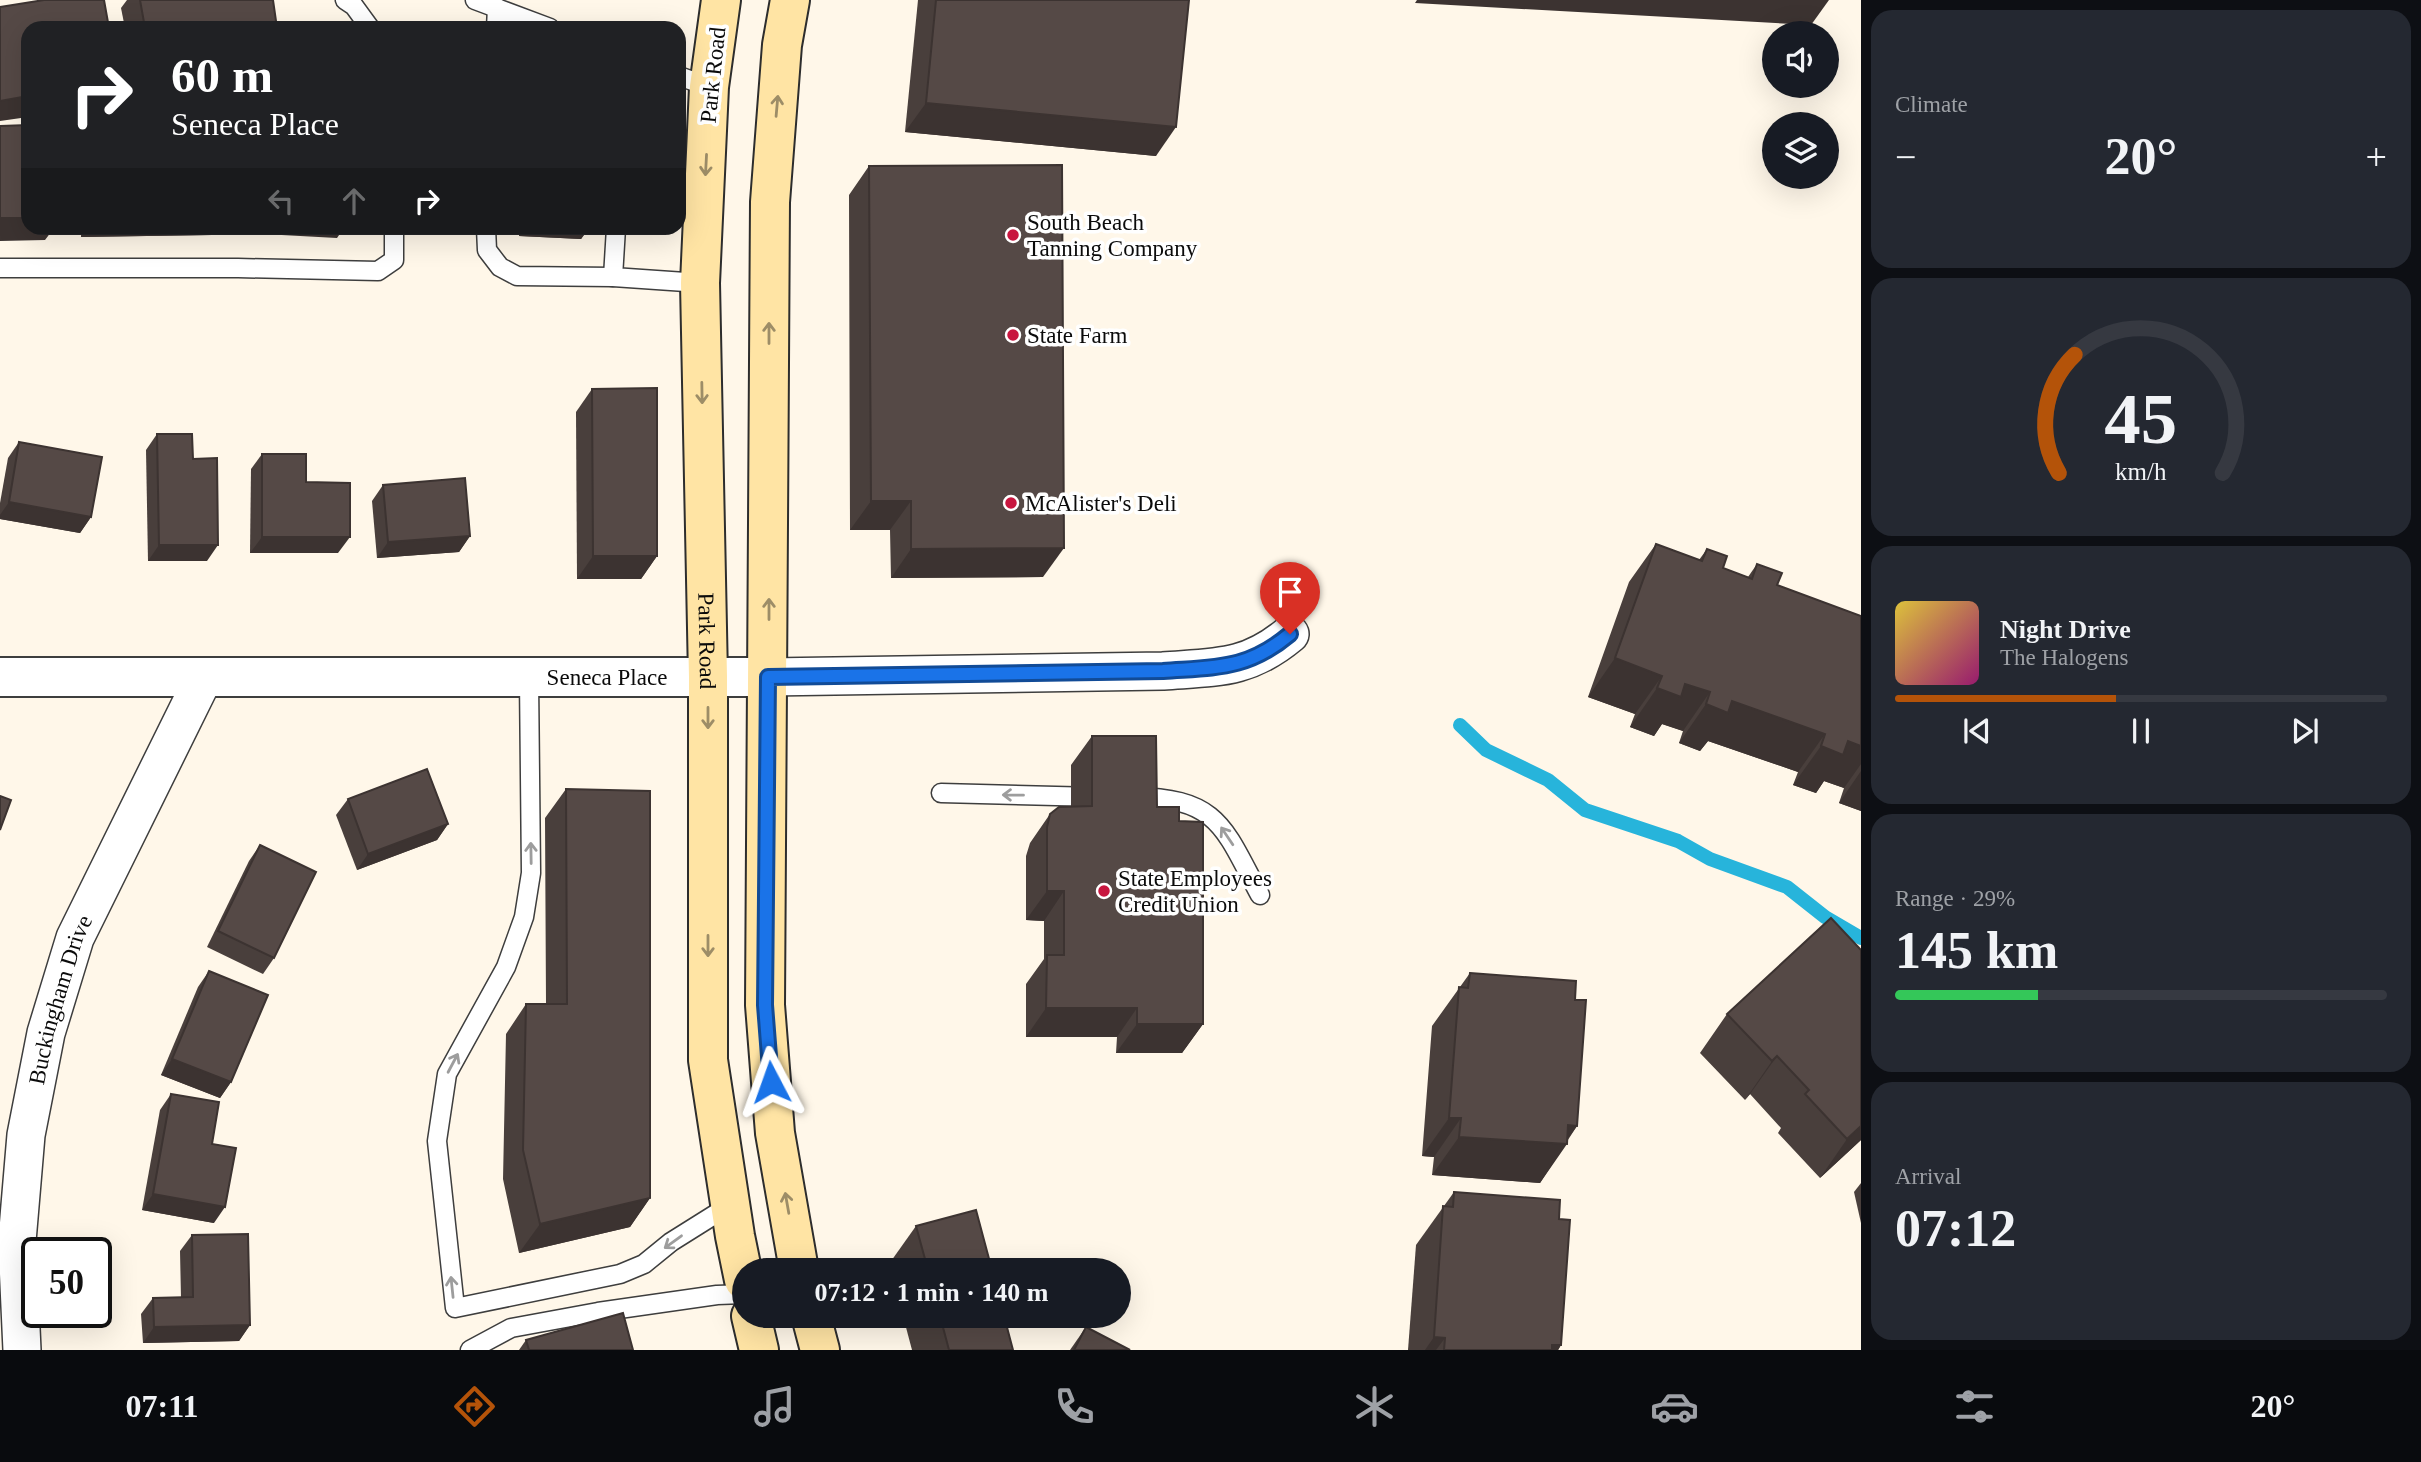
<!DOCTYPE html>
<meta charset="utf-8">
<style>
:root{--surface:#171b24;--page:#242831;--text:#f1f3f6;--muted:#9ea1a6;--line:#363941;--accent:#b45309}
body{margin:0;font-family:"Times New Roman",serif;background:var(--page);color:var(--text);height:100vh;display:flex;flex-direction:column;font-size:26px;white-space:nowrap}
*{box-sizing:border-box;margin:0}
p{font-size:23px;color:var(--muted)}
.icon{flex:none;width:38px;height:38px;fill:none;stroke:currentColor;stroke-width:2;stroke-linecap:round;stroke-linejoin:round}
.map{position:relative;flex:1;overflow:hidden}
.panel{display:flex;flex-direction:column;gap:10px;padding:10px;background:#0d0f14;width:560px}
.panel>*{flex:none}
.banner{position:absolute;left:21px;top:21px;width:665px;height:214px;border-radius:21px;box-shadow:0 7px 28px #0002;background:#202124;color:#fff;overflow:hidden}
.fabs{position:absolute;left:1762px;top:21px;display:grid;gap:14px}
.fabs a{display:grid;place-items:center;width:77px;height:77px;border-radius:50%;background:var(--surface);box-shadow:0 7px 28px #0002;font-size:35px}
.speed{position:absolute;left:21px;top:1237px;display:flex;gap:14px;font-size:35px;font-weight:700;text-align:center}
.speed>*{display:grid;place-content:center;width:91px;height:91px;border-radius:50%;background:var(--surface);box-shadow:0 7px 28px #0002;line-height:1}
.speed .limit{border:4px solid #111;border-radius:10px;background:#fff;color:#111}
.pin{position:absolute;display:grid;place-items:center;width:60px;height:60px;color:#fff;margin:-72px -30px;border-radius:50% 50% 50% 0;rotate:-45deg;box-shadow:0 0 7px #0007}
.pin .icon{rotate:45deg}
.me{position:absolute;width:77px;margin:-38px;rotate:356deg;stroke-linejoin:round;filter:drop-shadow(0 0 5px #0008)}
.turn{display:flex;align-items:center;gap:24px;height:147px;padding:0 35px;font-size:32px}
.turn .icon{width:91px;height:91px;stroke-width:2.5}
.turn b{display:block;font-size:49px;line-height:60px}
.lanes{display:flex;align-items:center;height:66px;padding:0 35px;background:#0003;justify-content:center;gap:35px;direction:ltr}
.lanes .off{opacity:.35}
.big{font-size:52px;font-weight:800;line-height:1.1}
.panel .widget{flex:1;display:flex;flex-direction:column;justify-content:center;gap:10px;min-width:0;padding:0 24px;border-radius:21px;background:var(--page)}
.panel .dial{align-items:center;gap:0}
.dial svg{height:182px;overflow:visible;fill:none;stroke:var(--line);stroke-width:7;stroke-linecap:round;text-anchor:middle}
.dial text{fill:var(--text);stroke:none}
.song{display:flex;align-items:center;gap:21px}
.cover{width:84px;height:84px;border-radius:10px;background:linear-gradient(135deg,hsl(50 70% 55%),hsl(320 70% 35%))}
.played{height:7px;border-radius:4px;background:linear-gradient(90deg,var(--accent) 45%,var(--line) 45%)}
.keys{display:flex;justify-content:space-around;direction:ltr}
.heat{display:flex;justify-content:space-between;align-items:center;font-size:38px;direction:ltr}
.charge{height:10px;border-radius:5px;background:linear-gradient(90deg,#34c759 29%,var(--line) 0)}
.trip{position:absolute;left:732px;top:1258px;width:399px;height:70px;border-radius:35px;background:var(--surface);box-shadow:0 7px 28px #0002;font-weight:800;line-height:70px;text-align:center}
.tabs{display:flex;height:112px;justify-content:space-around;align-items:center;background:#090b0e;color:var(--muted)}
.tabs .icon{width:49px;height:49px}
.tabs .active{color:var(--accent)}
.tabs b{font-size:32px;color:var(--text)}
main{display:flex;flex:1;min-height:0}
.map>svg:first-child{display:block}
</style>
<main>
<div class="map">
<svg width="1861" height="1350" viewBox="0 0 1861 1350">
<rect width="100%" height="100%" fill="#fff7e9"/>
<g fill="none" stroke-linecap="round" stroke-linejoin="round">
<!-- stream -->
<path stroke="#27b4db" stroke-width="14" d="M 1460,725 L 1486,750 L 1548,780 L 1585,810 L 1678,841 L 1710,859 L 1787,887 L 1825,917 L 1861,938"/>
<defs>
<g id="service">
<path d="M 345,0 L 354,6 L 370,28"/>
<path d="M 475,0 L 550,28"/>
<path d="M 496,28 L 497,8"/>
<path d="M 679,76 L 709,87"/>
<path d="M 486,228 L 487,250 L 500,267 L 517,276 L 613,277"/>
<path d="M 616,228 L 613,277 L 700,283"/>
<path d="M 0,268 L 238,268 L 378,271 L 394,260 L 394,228"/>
<path d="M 529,679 L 531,873 L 524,917 L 506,967 L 447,1074 L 437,1141 L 455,1308 L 620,1274 L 644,1264 L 671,1242 L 730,1205"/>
<path d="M 941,793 L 1096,797"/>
<path d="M 1134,797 C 1219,798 1224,828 1260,895"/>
<path d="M 470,1350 L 511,1328 L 598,1312 L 717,1295 L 744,1294"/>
</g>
<g id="minor">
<path d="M 768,677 L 1163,671 C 1216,667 1247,670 1290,634"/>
<path id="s1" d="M 22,1350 L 17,1241 L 26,1135 L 46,1033 L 75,938 L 204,677"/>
</g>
<g id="tertiary">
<path id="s2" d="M 0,677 L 768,677"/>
</g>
<g id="secondary">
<path id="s3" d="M 721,0 L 709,87 L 700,283 L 708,677 L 708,1060 L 735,1236 L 744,1280"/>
<path d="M 790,0 L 782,45 L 770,202 L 765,1005 L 775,1133 L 799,1270"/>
<path d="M 751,1316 L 759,1350"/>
<path d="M 811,1316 L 820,1350"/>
</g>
</defs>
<!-- service casing -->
<use href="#service" stroke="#3e3e3e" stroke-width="21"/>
<!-- minor casing -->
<use href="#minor" stroke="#3e3e3e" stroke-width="40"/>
<!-- tertiary casing -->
<use href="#tertiary" stroke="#3e3e3e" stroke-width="42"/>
<!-- secondary casing -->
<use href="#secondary" stroke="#2d2d2d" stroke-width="42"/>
<!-- service -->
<use href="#service" stroke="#fff" stroke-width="18"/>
<!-- minor -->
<use href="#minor" stroke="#fff" stroke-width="37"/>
<!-- tertiary -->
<use href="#tertiary" stroke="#fff" stroke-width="38"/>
<!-- secondary -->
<use href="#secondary" stroke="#ffe4a4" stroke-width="38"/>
</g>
<!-- wall -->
<g fill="#493f3c">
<path d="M 127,0 L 273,0 L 277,28 L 125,28 L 121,8 Z"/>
<path d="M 918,0 L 1189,0 L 1156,156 L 905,132 Z"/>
<path d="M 869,166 L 1043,577 L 891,578 L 890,530 L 850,530 L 849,195 Z"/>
<path d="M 81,228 L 217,228 L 212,235 L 81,237 Z"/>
<path d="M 519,228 L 589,228 L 581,239 L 519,236 Z"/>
<path d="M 592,389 L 657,556 L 641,579 L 577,579 L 576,412 Z"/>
<path d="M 157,434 L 207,561 L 148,561 L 146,450 Z"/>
<path d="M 19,442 L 91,517 L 80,533 L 0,519 L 0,503 L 8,458 Z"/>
<path d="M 262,454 L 306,482 L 338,553 L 250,553 L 251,469 Z"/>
<path d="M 383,485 L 470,536 L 459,552 L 377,558 L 372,501 Z"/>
<path d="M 1656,544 L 1699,560 L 1707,549 L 1723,568 L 1748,577 L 1757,564 L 1777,585 L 1861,616 L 1861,811 L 1839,803 L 1844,788 L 1824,781 L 1816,793 L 1793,785 L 1798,772 L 1708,741 L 1700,751 L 1679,743 L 1683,731 L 1662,724 L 1654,736 L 1630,727 L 1635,714 L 1588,697 L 1629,582 Z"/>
<path d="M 1092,736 L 1157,807 L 1179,821 L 1203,1024 L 1182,1053 L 1116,1053 L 1117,1037 L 1026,1037 L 1026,984 L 1044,959 L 1044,921 L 1026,920 L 1026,856 L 1030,843 L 1050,814 L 1071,807 L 1071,765 Z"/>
<path d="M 566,789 L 650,1198 L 630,1227 L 519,1253 L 503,1179 L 506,1034 L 526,1004 L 546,1004 L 545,818 Z"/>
<path d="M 348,799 L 448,824 L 437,840 L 357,870 L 336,815 Z"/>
<path d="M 260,845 L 274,958 L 263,974 L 207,947 L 249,861 Z"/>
<path d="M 1861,950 L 1861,1140 L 1820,1178 L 1778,1133 L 1781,1128 L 1750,1094 L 1745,1100 L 1700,1053 L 1727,1014 Z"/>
<path d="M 209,971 L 231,1082 L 220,1098 L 161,1075 L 198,987 Z"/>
<path d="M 1470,973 L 1575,1000 L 1577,1126 L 1540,1183 L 1432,1175 L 1434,1157 L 1422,1156 L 1432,1026 Z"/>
<path d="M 171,1094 L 212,1144 L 214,1223 L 142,1210 L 160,1110 Z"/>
<path d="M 1861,1183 L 1861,1223 L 1854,1192 Z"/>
<path d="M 1454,1192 L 1559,1219 L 1561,1345 L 1558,1350 L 1408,1350 L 1416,1245 Z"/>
<path d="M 916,1226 L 992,1270 L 891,1270 L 889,1264 Z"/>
<path d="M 192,1235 L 250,1325 L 239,1341 L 143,1343 L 141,1314 L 153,1298 L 181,1298 L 180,1251 Z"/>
<path d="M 903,1316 L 1004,1316 L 1013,1350 L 912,1350 Z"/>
<path d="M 1086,1327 L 1130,1350 L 1070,1350 Z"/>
<path d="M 526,1340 L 633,1350 L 519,1350 Z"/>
</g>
<!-- shaded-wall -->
<g fill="#3c3331">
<path d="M 1417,0 L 1829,0 L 1811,25 L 1415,3 Z"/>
<path d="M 28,96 L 28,117 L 0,121 L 0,101 Z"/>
<path d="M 926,103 L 1176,127 L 1156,156 L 905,132 Z"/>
<path d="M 0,218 L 28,218 L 28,228 L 54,228 L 45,240 L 0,241 Z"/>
<path d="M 88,228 L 217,228 L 212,235 L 81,237 Z"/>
<path d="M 248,228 L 344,228 L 337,238 L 244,233 Z"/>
<path d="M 525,228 L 589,228 L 581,239 L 519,236 Z"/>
<path d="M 871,501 L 911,501 L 890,530 L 850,530 Z"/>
<path d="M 9,502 L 91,517 L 80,533 L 0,519 L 0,515 Z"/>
<path d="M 470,536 L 459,552 L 377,558 L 388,542 Z"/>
<path d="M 262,537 L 350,537 L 338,553 L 250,553 Z"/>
<path d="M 159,545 L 218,545 L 207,561 L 148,561 Z"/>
<path d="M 1064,548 L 1043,577 L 891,578 L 911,549 Z"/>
<path d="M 593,556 L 657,556 L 641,579 L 577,579 Z"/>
<path d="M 1615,658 L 1662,676 L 1635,714 L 1588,697 Z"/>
<path d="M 1685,684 L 1710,692 L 1683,731 L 1662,724 L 1654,736 L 1630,727 L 1657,688 Z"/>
<path d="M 1732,701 L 1825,734 L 1798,772 L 1708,741 L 1700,751 L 1679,743 L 1706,704 Z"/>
<path d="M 1848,741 L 1861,746 L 1861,764 L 1844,788 L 1824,781 L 1816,793 L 1793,785 L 1821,746 Z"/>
<path d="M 1861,771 L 1861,811 L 1839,803 Z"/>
<path d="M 448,824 L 437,840 L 357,870 L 368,854 Z"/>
<path d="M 1047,891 L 1064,891 L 1044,921 L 1026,920 Z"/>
<path d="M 1046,1008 L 1137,1008 L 1117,1037 L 1026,1037 Z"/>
<path d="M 1137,1024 L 1203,1024 L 1182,1053 L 1116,1053 Z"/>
<path d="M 1777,1056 L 1750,1094 L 1745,1100 L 1772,1061 Z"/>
<path d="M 172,1059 L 231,1082 L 220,1098 L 161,1075 Z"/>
<path d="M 1449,1118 L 1461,1118 L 1434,1157 L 1422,1156 Z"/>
<path d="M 1568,1125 L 1577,1126 L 1564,1144 L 1567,1144 L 1540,1183 L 1432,1175 L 1459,1137 Z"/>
<path d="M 1861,1126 L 1861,1140 L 1820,1178 L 1847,1139 Z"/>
<path d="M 153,1194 L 225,1207 L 214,1223 L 142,1210 Z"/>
<path d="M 650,1198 L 630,1227 L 519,1253 L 540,1224 Z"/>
<path d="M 250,1325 L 239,1341 L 143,1343 L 154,1327 Z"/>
<path d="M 1434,1337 L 1445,1338 L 1436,1350 L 1425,1350 Z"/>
<path d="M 1552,1345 L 1561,1345 L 1558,1350 L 1548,1350 Z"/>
</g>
<!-- building -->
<g fill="#554946" stroke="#3c3331" stroke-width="2">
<path d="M 44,0 L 104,0 L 109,28 L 28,28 L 28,96 L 0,101 L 0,7 Z"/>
<path d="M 140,0 L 273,0 L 277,28 L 145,28 Z"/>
<path d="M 936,0 L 1189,0 L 1176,127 L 926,103 Z"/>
<path d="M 28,125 L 28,218 L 0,218 L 0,126 Z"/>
<path d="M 1062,165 L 1064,548 L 911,549 L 911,501 L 871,501 L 869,166 Z"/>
<path d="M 657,388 L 657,556 L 593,556 L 592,389 Z"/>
<path d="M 157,434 L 192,434 L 193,459 L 217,458 L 218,545 L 159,545 Z"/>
<path d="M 19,442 L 102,457 L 91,517 L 9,502 Z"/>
<path d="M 262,454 L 306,454 L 306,482 L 350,483 L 350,537 L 262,537 Z"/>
<path d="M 465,478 L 470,536 L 388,542 L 383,485 Z"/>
<path d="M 1656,544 L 1702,561 L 1707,549 L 1727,556 L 1723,568 L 1752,579 L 1757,564 L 1782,573 L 1777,585 L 1861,616 L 1861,746 L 1848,741 L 1843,755 L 1821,746 L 1825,734 L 1732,701 L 1728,713 L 1706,704 L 1710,692 L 1685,684 L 1681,697 L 1657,688 L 1662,676 L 1615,658 Z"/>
<path d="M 1092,736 L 1156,736 L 1157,807 L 1179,807 L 1179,821 L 1203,822 L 1203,1024 L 1137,1024 L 1137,1008 L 1046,1008 L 1047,955 L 1064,955 L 1064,891 L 1047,891 L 1047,827 L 1050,814 L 1059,807 L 1092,806 Z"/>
<path d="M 427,769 L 448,824 L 368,854 L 348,799 Z"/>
<path d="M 566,789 L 650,791 L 650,1198 L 540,1224 L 523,1150 L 526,1004 L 567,1004 Z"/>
<path d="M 0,796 L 11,800 L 0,830 Z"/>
<path d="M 260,845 L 316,872 L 274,958 L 218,931 Z"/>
<path d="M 1831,918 L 1861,950 L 1861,1126 L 1847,1139 L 1805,1094 L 1809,1090 L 1777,1056 L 1772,1061 L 1727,1014 Z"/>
<path d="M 209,971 L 268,995 L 231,1082 L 172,1059 Z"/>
<path d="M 1470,973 L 1576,981 L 1575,1000 L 1586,1000 L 1577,1126 L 1568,1125 L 1567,1144 L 1459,1137 L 1461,1118 L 1449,1118 L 1459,987 L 1468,988 Z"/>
<path d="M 171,1094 L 219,1102 L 212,1144 L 236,1148 L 225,1207 L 153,1194 Z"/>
<path d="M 1454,1192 L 1560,1200 L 1559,1219 L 1570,1220 L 1561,1345 L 1552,1345 L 1552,1350 L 1444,1350 L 1445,1338 L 1434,1337 L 1443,1206 L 1453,1207 Z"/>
<path d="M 976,1210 L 992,1270 L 928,1270 L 916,1226 Z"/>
<path d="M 248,1234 L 250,1325 L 154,1327 L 153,1298 L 193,1297 L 192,1235 Z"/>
<path d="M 623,1313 L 633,1350 L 529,1350 L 526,1340 Z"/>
<path d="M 940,1316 L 1004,1316 L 1013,1350 L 949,1350 Z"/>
<path d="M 1086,1327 L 1130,1350 L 1074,1350 Z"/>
</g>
<!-- one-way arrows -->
<defs><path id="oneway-shaft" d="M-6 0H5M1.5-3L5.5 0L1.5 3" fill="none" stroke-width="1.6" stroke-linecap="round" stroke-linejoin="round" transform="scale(1.75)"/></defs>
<g stroke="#9d8d67">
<use href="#oneway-shaft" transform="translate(777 106) rotate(-85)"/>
<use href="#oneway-shaft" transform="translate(706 165) rotate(93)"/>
<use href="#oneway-shaft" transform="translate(769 333) rotate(-90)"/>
<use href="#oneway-shaft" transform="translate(702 393) rotate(89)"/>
<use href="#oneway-shaft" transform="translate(769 609) rotate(-90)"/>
<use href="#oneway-shaft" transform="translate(708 718) rotate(90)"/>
<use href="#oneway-shaft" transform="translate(708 946) rotate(90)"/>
<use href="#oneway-shaft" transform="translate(787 1203) rotate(-100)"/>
</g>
<g stroke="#9d9d9d">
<use href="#oneway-shaft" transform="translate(1013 795) rotate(-179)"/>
<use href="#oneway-shaft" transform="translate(1227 836) rotate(-124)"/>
<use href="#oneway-shaft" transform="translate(531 853) rotate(-91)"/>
<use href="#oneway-shaft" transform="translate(453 1063) rotate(-62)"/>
<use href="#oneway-shaft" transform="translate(673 1242) rotate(144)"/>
<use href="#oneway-shaft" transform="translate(452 1287) rotate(-96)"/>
</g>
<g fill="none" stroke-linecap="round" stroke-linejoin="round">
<defs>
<path id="route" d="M 771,1082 L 765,1005 L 768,677 L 1163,671 C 1216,667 1247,670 1290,634"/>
</defs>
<!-- route casing -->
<use href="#route" stroke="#114b97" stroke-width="18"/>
<!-- route -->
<use href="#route" stroke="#1a73e8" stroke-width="12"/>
</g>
<!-- markers -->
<g fill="#c8163f" stroke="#fff" stroke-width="2.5">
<circle cx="1013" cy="235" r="7"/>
<circle cx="1013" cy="335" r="7"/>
<circle cx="1011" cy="503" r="7"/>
<circle cx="1104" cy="891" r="7"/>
</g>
<g text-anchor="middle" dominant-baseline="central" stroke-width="7" stroke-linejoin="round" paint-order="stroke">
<!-- street labels -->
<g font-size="23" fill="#0b0b0b" stroke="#fff">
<text transform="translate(713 75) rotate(-84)">Park Road</text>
<text stroke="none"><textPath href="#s3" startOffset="642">Park Road</textPath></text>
<text stroke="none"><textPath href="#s2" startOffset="607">Seneca Place</textPath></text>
<text stroke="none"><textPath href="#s1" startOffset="355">Buckingham Drive</textPath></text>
</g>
<!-- poi labels -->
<g font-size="23" fill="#0b0b0b" stroke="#fff" text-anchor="start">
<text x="1027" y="222">South Beach<tspan x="1027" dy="26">Tanning Company</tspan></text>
<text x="1027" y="335">State Farm</text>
<text x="1025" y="503">McAlister's Deli</text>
<text x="1118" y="878">State Employees<tspan x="1118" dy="26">Credit Union</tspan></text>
</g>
</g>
</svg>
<div class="fabs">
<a><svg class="icon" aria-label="sound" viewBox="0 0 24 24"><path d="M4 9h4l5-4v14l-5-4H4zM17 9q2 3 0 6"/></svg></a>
<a><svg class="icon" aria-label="layers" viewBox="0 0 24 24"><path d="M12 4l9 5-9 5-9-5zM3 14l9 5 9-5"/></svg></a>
</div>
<div class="speed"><div class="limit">50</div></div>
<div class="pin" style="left:1290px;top:634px;background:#d93025"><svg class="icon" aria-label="arrive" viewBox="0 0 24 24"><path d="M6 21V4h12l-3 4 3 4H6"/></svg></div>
<svg class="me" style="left:771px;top:1082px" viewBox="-20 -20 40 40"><path d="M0-17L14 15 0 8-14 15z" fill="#1a73e8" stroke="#fff" stroke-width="4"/></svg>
<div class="trip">07:12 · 1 min · 140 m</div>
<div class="banner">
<div class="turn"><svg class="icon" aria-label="right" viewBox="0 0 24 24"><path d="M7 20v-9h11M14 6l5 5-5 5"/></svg><div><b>60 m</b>Seneca Place</div></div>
<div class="lanes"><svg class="icon off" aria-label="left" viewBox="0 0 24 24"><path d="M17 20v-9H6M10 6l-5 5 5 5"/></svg><svg class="icon off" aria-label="ahead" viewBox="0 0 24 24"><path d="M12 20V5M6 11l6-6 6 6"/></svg><svg class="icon" aria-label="right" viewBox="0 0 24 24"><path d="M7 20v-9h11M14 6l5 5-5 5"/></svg></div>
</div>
</div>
<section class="panel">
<div class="widget"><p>Climate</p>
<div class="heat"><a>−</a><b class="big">20°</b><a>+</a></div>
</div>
<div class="widget dial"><svg viewBox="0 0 100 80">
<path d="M14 69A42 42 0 1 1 86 69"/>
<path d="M14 69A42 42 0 0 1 21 17" stroke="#b45309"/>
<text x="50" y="56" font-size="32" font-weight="700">45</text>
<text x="50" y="72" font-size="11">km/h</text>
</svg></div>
<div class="widget">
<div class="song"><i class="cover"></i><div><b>Night Drive</b><p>The Halogens</p></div></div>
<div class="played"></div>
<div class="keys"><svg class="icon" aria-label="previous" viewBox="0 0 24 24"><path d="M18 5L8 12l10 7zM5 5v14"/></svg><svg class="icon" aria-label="pause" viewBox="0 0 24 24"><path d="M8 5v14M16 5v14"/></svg><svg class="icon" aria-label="next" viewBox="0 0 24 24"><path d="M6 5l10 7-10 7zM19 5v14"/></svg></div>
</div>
<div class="widget"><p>Range · 29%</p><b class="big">145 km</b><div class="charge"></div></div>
<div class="widget"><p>Arrival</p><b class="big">07:12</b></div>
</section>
</main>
<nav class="tabs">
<b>07:11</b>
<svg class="icon active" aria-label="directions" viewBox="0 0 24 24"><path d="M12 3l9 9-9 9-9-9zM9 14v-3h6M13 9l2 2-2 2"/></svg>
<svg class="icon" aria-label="music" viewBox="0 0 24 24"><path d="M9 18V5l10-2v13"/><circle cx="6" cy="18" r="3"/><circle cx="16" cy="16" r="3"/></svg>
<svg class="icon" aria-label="phone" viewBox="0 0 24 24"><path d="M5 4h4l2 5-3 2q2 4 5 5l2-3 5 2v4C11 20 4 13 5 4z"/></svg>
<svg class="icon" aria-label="climate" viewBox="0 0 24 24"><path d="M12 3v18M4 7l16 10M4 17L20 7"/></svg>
<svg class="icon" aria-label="car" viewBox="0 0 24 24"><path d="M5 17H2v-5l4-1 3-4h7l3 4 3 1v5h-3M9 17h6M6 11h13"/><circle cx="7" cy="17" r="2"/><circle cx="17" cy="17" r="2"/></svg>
<svg class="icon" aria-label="filters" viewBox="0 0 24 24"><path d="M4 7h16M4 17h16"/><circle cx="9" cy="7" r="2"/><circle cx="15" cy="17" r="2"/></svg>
<b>20°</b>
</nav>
